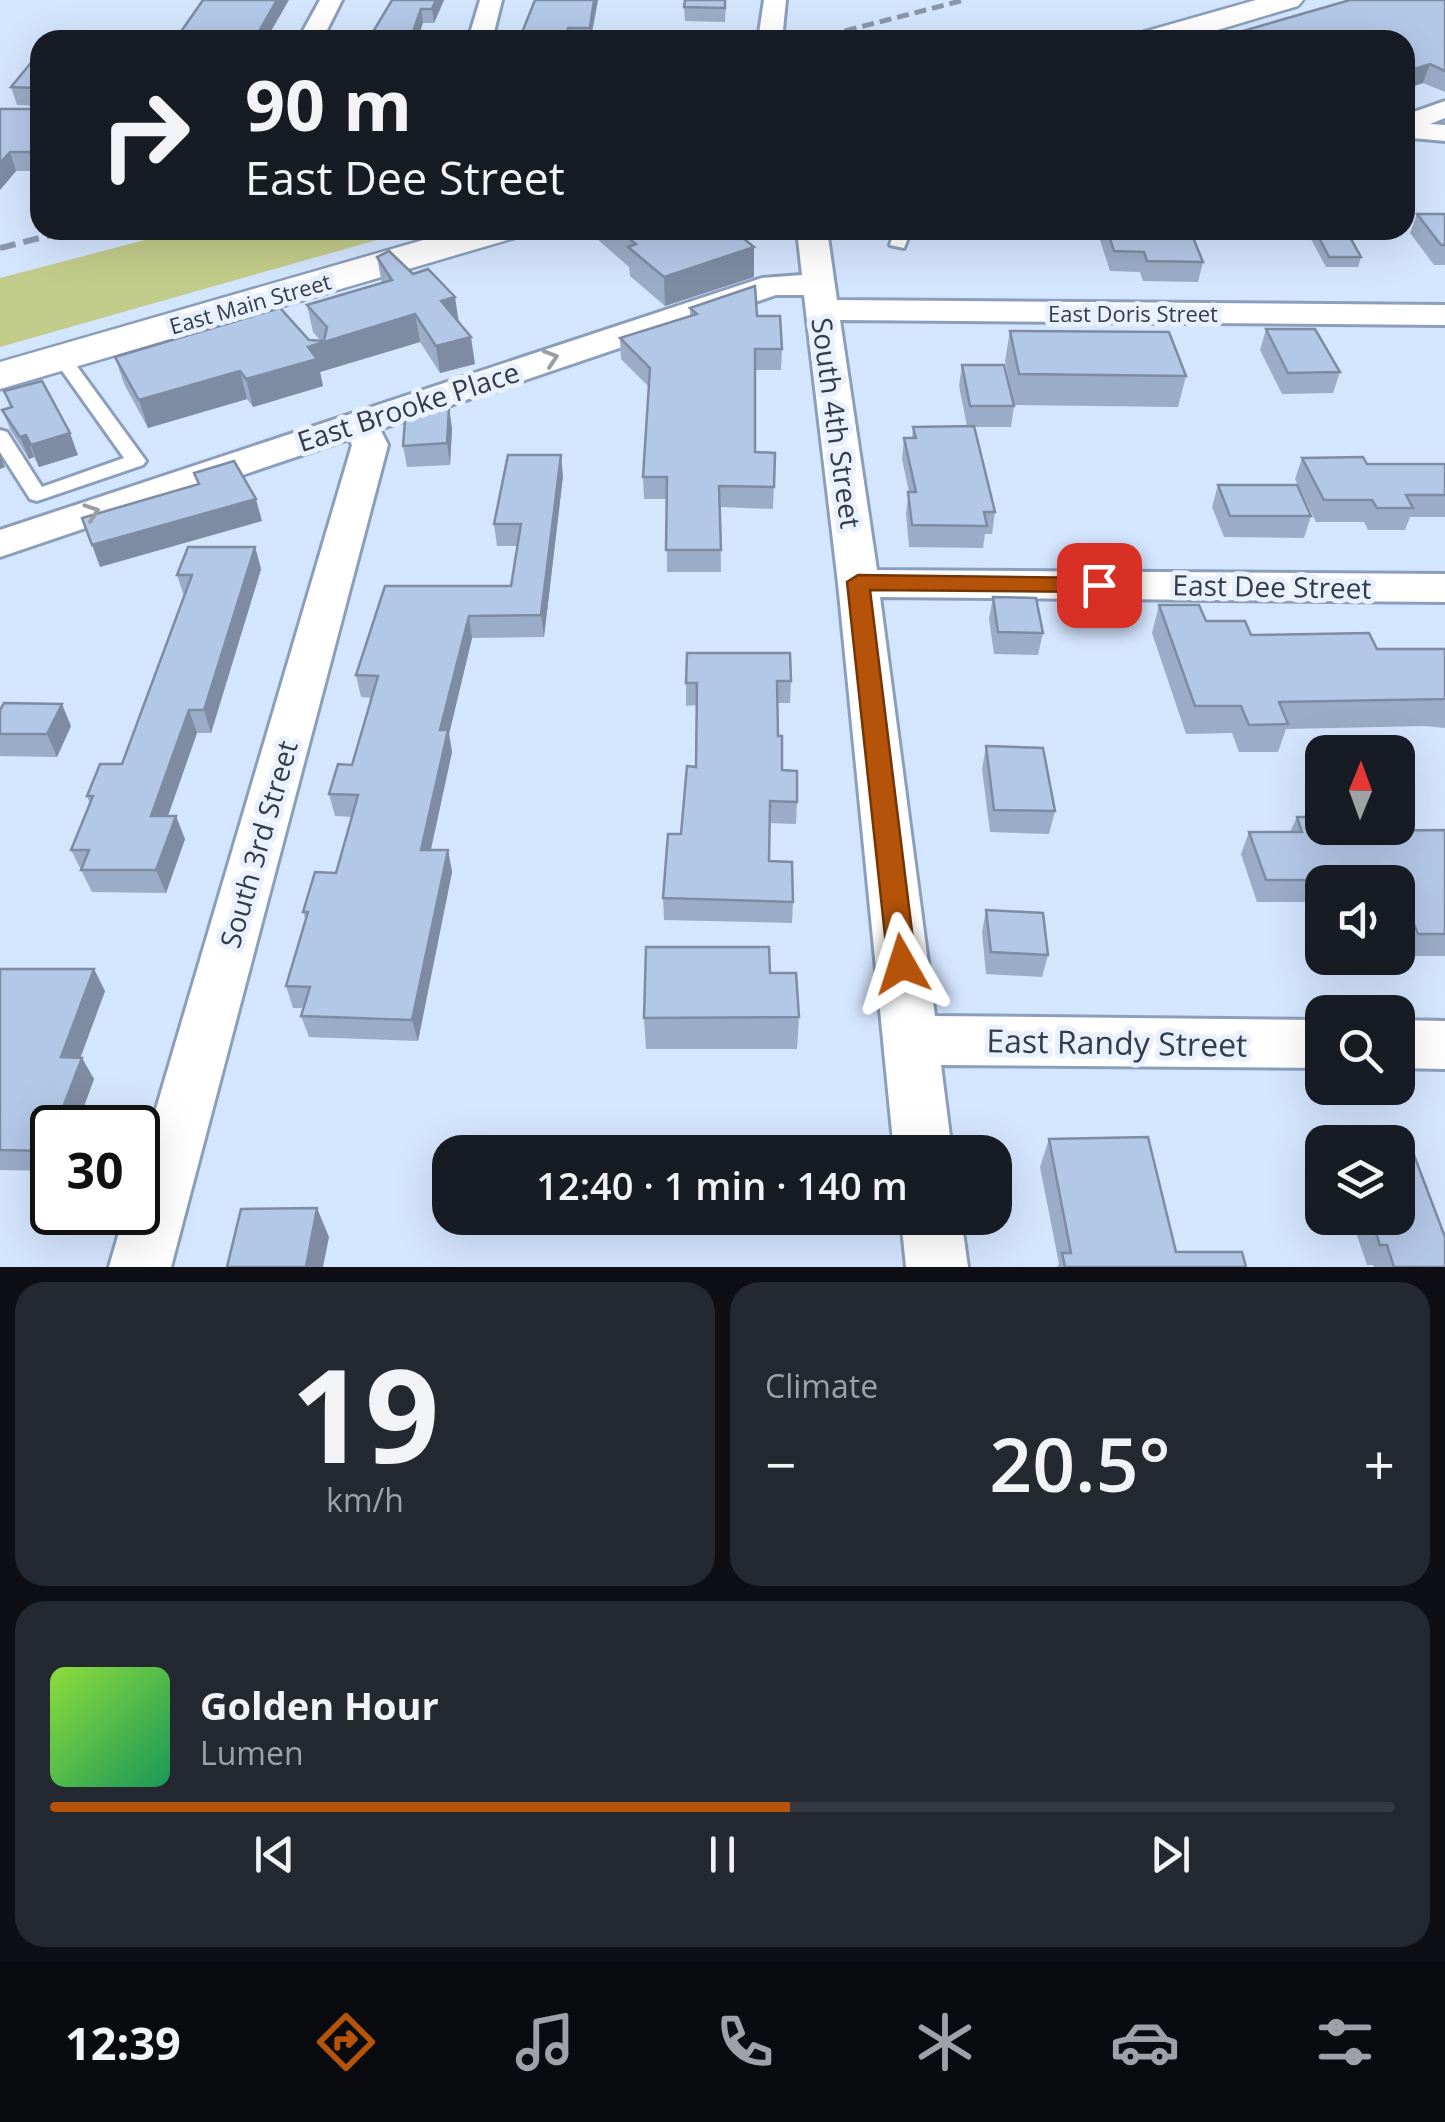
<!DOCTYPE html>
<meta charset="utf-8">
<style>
:root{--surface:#171b24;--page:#242831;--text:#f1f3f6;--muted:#9ea1a6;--line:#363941;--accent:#b45309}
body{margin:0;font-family:"Open Sans",sans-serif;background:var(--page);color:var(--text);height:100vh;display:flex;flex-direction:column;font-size:38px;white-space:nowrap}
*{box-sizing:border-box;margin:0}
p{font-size:32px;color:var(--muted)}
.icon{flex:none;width:55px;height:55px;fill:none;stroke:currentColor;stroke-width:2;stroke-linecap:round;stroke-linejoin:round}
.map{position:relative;height:1267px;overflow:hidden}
.sheet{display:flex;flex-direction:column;gap:15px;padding:15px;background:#0d0f14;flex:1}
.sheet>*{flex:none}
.top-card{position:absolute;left:30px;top:30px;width:1385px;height:210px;border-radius:30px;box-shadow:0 10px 40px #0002;background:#171b24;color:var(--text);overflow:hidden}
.needle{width:65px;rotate:1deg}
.tools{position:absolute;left:1305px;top:735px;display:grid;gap:20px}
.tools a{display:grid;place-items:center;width:110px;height:110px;border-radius:20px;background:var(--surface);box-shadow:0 10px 40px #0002;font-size:50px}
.speed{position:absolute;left:30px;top:1105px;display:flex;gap:20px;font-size:50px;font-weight:700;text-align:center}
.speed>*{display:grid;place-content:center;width:130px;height:130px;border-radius:50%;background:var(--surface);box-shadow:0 10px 40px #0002;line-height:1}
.speed .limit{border:5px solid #111;border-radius:15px;background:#fff;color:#111}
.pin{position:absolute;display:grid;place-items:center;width:85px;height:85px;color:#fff;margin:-42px;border-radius:20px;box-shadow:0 5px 15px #0006}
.me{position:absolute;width:110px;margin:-55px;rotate:354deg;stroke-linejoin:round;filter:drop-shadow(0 0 8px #0008)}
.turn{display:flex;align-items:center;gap:35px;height:210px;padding:0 50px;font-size:45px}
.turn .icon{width:130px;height:130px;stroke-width:2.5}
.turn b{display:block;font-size:70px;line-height:85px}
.big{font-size:75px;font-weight:600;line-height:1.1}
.sheet .card{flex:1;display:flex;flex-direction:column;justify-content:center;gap:15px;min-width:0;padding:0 35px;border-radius:30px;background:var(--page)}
.sheet .dial{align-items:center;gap:0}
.dial b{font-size:130px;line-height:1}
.song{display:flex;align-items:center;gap:30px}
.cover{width:120px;height:120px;border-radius:15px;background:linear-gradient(135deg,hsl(90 70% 55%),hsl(150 70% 35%))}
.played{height:10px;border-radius:5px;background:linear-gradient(90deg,var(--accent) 55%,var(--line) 55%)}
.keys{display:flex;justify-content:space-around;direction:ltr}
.heat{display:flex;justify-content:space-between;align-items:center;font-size:55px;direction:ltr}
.sheet .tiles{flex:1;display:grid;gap:15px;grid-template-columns:1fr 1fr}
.card:last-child{grid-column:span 2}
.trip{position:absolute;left:432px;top:1135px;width:580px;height:100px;border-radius:30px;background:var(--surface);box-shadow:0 10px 40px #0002;font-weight:600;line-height:100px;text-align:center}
.tabs{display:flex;height:160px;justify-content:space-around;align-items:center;background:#090b0e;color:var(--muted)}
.tabs .icon{width:70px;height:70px}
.tabs .active{color:var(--accent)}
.tabs b{font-size:45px;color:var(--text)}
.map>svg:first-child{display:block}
</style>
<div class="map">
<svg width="1445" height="1267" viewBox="0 0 1445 1267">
<rect width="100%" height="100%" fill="#d4e5fe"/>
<!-- green -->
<path fill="#c2cc8a" d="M 183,230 L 412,230 L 0,347 L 0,278 Z"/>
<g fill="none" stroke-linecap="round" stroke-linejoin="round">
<defs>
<g id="service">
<path d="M 895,230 L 911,230 L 904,248 L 890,245 Z"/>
<path d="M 62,353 L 68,354 L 146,461 L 143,465 L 37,501 L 30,499 L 0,452 L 0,430 L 7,432 L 42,487 L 124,458 L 53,358 Z"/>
</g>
<g id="minor">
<path d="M 320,0 L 342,0 L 322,40 L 298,40 Z"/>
<path d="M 480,0 L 502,0 L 492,40 L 468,40 Z"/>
<path d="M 764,0 L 786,0 L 782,40 L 758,40 Z"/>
<path d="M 1445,101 L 1445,118 L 1430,124 L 1445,125 L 1445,141 L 1412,138 L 1405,128 L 1405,115 Z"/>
<path d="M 797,230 L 827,230 L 837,300 L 1445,305 L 1445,325 L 840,320 L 877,570 L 1445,574 L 1445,602 L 880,597 L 935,1016 L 1322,1020 L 1322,1068 L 941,1065 L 952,1152 L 894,1152 L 838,583 L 804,295 L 776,295 L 380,429 L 388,445 L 171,1267 L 109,1267 L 125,1212 L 138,1212 L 138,1170 L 352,445 L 349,439 L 0,557 L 0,530 L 762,278 L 802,275 Z"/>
<path d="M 1398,1020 L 1445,1021 L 1445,1069 L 1398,1068 Z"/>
<path d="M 901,1218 L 961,1218 L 968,1267 L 906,1267 Z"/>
</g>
<g id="primary">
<path d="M 1256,0 L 1303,0 L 1298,6 L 1184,40 L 1135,40 L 1140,33 Z"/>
<path d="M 458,230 L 519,230 L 514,238 L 0,389 L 0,362 Z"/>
</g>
</defs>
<!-- service casing -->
<use href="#service" stroke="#8b9fbc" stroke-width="6"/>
<!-- minor casing -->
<use href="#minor" stroke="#8b9fbc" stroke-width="6"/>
<!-- primary casing -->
<use href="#primary" stroke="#8b9fbc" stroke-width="5"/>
<!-- service -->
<use href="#service" fill="#fff" fill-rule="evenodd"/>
<!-- minor -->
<use href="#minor" fill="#fff" fill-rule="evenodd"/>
<!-- primary -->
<use href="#primary" fill="#fff" fill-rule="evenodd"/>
<!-- rail-far1 -->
<path stroke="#8a97aa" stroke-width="5" stroke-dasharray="12 6" stroke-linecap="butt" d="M 810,40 L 964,0"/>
<!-- rail -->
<path stroke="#8a97aa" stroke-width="6" stroke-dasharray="16 8" stroke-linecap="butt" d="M 0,248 L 71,230"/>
</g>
<!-- wall -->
<g fill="#9aacc7">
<path d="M 392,0 L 444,0 L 434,23 L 423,23 L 373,32 Z"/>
<path d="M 598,0 L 591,40 L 519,40 Z"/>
<path d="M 726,0 L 725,22 L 685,21 L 684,7 Z"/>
<path d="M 1445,0 L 1445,92 L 1423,83 L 1405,89 L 1405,40 L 1234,40 L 1236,33 Z"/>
<path d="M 40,58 L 40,171 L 16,171 L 0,190 L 0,109 L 37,109 L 37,106 L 17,105 L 11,87 Z"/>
<path d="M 1417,214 L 1445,214 L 1445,265 L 1434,265 L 1410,233 Z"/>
<path d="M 596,230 L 733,230 L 754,277 L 665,306 L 630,276 L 629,267 L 596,238 Z"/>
<path d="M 1102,230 L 1190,230 L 1203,262 L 1198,282 L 1143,281 L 1140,272 L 1110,271 L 1100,240 Z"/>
<path d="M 1306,230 L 1346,230 L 1361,257 L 1358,267 L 1326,267 Z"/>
<path d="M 377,257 L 458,322 L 475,364 L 440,373 L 420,342 L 320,372 L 323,386 L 253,407 L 247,399 L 148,428 L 124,384 L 115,357 L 321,341 L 313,332 L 307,305 L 382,284 Z"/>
<path d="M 690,308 L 757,316 L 782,349 L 781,370 L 755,370 L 755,452 L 775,453 L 773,509 L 720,507 L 721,572 L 667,572 L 667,499 L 644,499 L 643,477 L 649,387 L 621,359 L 620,338 L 690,316 Z"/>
<path d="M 1266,329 L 1340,372 L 1333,393 L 1282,394 L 1260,350 Z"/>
<path d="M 1010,331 L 1186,376 L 1178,407 L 1014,405 L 1005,361 Z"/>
<path d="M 962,365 L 1014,406 L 1011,427 L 974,427 L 995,512 L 992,534 L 985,534 L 983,548 L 909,547 L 906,513 L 909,492 L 902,459 L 904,438 L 912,438 L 913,427 L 967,426 L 959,386 Z"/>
<path d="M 4,391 L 78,455 L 39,467 L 34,457 L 29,459 L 11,431 L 2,410 L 10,407 Z"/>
<path d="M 452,428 L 450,465 L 407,467 L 403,446 Z"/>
<path d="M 1302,458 L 1367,464 L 1445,464 L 1445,517 L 1410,517 L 1405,530 L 1368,530 L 1364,522 L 1316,522 L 1295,479 Z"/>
<path d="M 563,476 L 544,637 L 472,638 L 449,734 L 452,752 L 431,850 L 448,850 L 452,872 L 418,1041 L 309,1037 L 301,1016 L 304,1008 L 293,1008 L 286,986 L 306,920 L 303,912 L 336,873 L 352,817 L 335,816 L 329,794 L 352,765 L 372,698 L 361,697 L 356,675 L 511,586 L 518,546 L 497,546 L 494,524 Z"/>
<path d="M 1218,485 L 1311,516 L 1304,538 L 1224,537 L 1212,507 Z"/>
<path d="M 255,547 L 261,569 L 211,733 L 197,733 L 168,816 L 185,839 L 166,893 L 92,892 L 71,850 L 90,804 L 87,796 L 122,764 L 184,596 L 177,575 Z"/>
<path d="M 993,597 L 1043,633 L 1038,655 L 994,654 L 989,619 Z"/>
<path d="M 1159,605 L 1251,635 L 1377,649 L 1445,649 L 1445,728 L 1424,726 L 1286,729 L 1278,752 L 1239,752 L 1232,733 L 1186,734 L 1152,633 Z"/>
<path d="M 791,681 L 790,703 L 777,703 L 778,736 L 782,770 L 797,802 L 796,824 L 769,823 L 769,861 L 793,902 L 792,923 L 664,920 L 663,898 L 681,834 L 696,767 L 697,705 L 686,706 L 686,683 Z"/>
<path d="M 71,726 L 57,757 L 0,756 L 0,734 Z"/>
<path d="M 986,746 L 1055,811 L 1049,834 L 990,832 L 982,769 Z"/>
<path d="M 1297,817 L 1335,831 L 1445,830 L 1445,956 L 1407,956 L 1398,933 L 1398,882 L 1322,882 L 1322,902 L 1257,902 L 1241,854 L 1249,832 L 1290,832 Z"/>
<path d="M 986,910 L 1048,955 L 1042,977 L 986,974 L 982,932 Z"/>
<path d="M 0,969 L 105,991 L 80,1058 L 94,1079 L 76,1128 L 52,1128 L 52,1171 L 0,1170 Z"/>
<path d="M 770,973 L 799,1017 L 797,1049 L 646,1049 L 644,1018 Z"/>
<path d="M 1406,1134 L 1445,1237 L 1445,1267 L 1374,1267 L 1373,1265 L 1367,1265 L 1351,1218 L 1398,1218 L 1398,1142 L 1337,1142 L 1342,1135 Z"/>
<path d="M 1049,1139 L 1176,1252 L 1246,1267 L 1057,1267 L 1059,1264 L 1040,1167 Z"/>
</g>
<!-- shaded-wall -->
<g fill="#7d8ca2">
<path d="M 277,0 L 289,0 L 266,40 L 254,40 Z"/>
<path d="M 436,0 L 444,0 L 434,23 L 432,9 Z"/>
<path d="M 594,0 L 598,0 L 590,40 L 590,28 Z"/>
<path d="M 421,9 L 423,23 L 417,40 L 410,40 Z"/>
<path d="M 1430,64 L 1423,83 L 1405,89 L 1405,72 Z"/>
<path d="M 10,152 L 16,171 L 0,190 L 0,163 Z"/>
<path d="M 754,247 L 754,277 L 665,306 L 664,277 Z"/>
<path d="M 455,297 L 459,323 L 441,301 Z"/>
<path d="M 415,314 L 420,342 L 320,372 L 323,386 L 253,407 L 246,379 L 308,347 Z"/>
<path d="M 471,337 L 475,364 L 440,373 L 436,346 Z"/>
<path d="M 240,371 L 247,399 L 148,428 L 139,400 Z"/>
<path d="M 449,407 L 452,428 L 450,465 L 447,443 Z"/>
<path d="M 70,433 L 78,455 L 39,467 L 31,445 Z"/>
<path d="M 26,435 L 34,457 L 29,459 L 20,437 Z"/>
<path d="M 0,454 L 5,467 L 0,469 Z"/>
<path d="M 561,455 L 563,476 L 544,637 L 541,615 Z"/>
<path d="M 256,499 L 262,521 L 100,567 L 92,545 Z"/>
<path d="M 255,547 L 261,569 L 211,733 L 204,710 Z"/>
<path d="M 469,616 L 472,638 L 449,734 L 452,752 L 426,871 L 421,850 L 440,730 Z"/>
<path d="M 62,704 L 71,726 L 57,757 L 47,734 Z"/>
<path d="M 189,710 L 197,733 L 160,838 L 151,816 Z"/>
<path d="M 176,816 L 185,839 L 166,893 L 156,870 Z"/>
<path d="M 448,850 L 452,872 L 418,1041 L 412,1020 Z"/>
<path d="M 94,969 L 105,991 L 73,1078 L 61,1057 Z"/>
<path d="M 82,1058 L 94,1079 L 76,1128 L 55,1128 Z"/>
<path d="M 52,1134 L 52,1161 L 46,1151 Z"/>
<path d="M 317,1208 L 329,1237 L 323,1267 L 306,1267 Z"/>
</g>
<!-- building -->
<g fill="#b3c8e7" stroke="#7d8ca2" stroke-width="2.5">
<path d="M 203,0 L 277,0 L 254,40 L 175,40 Z"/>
<path d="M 392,0 L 436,0 L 432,9 L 421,9 L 410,40 L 364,40 L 368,32 L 373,32 Z"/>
<path d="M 535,0 L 594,0 L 590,28 L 568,28 L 565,40 L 519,40 Z"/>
<path d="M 685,0 L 725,0 L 725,8 L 684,7 Z"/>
<path d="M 1350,0 L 1445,0 L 1445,71 L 1430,64 L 1405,72 L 1405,40 L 1252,40 L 1236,33 Z"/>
<path d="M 35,58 L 40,58 L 40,152 L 10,152 L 0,163 L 0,109 L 37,109 L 37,88 L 11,87 Z"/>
<path d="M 1417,214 L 1445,214 L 1445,245 L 1441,245 Z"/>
<path d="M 618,230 L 733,230 L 754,247 L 664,277 L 628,247 L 636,244 Z"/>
<path d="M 1107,230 L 1190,230 L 1203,262 L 1147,261 L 1144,252 L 1114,251 Z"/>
<path d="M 1315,230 L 1346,230 L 1361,257 L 1329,257 Z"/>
<path d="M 389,251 L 413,274 L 428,269 L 455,297 L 441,301 L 471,337 L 436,346 L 415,314 L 308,347 L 317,359 L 246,379 L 240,371 L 139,400 L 115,357 L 280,308 L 309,340 L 324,341 L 327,327 L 307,305 L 392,280 L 377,257 Z"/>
<path d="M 755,286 L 757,316 L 780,316 L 782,349 L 755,349 L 755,452 L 775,453 L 774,487 L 719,486 L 721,550 L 666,550 L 667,477 L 643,477 L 650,368 L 620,338 L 697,314 L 690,308 Z"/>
<path d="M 1266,329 L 1315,329 L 1340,372 L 1288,373 Z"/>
<path d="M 1010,331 L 1169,332 L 1186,376 L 1019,374 Z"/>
<path d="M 962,365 L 1004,365 L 1014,406 L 970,406 Z"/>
<path d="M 42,381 L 70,433 L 31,445 L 26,435 L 20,437 L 2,410 L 12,407 L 4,391 Z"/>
<path d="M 449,407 L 447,443 L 403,446 L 406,409 Z"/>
<path d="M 974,426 L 995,512 L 984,512 L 987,526 L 912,525 L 908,492 L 916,492 L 904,438 L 916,438 L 913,427 Z"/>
<path d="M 508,455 L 561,455 L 541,615 L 469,616 L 440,730 L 448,730 L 421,850 L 448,850 L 412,1020 L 301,1016 L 310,987 L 286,986 L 308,912 L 303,912 L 315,872 L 336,873 L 358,795 L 329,794 L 338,764 L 352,765 L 378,676 L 356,675 L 385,586 L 511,586 L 521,524 L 494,524 Z"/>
<path d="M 1363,457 L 1367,464 L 1445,464 L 1445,495 L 1406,495 L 1413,508 L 1377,508 L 1372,500 L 1324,500 L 1302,458 Z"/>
<path d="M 234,461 L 256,499 L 92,545 L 82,518 L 199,484 L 194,473 Z"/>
<path d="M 1218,485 L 1297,485 L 1311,516 L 1230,516 Z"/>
<path d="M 188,547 L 255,547 L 204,710 L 189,710 L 151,816 L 176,816 L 156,870 L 81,870 L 89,850 L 71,850 L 93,796 L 87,796 L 100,764 L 122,764 L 192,575 L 177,575 Z"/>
<path d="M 993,597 L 1036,598 L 1043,633 L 998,632 Z"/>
<path d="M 1159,605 L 1199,605 L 1206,621 L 1245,621 L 1251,635 L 1369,633 L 1377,649 L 1445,649 L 1445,699 L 1279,702 L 1288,724 L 1249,725 L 1241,706 L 1195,706 Z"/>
<path d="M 687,653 L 790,653 L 791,681 L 777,681 L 778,736 L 782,736 L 782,770 L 797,771 L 797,802 L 770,801 L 769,861 L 792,862 L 793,902 L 663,898 L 668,834 L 681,834 L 687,766 L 696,767 L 697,683 L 686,683 Z"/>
<path d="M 4,703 L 62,704 L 47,734 L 0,734 L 0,710 Z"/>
<path d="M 986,746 L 1043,748 L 1055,811 L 994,810 Z"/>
<path d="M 1297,817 L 1322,817 L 1322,828 L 1334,828 L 1335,831 L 1445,830 L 1445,934 L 1418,934 L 1396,880 L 1266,880 L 1249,832 L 1302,832 Z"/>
<path d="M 986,910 L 1043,913 L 1048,955 L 991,952 Z"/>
<path d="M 646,947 L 769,947 L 770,973 L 796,973 L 799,1017 L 644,1018 Z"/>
<path d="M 0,969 L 94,969 L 61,1057 L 82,1058 L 55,1128 L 52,1128 L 52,1134 L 46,1151 L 0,1150 Z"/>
<path d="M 1406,1134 L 1445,1237 L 1445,1267 L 1394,1267 L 1387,1245 L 1380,1245 L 1371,1218 L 1398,1218 L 1398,1142 L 1345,1142 L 1342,1135 Z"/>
<path d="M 1148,1137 L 1176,1252 L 1242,1252 L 1246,1267 L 1065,1267 L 1062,1253 L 1071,1253 L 1049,1139 Z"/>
<path d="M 317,1208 L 306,1267 L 227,1267 L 241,1209 Z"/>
</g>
<!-- one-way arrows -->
<defs><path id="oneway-chevron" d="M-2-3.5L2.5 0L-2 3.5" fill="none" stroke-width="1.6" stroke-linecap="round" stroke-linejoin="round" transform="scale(2.5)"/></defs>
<g stroke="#9a9ea4">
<use href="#oneway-chevron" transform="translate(551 358) rotate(-18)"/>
<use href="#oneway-chevron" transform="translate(92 512) rotate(-19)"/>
</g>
<!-- route -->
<path fill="#b45309" stroke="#753606" stroke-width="2.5" d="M 858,575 L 1099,578 L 1110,585 L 1099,592 L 870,590 L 916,964 L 912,972 L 902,976 L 892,972 L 888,964 L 847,582 Z"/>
<g text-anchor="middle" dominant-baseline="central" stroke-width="10" stroke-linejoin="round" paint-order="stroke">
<!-- far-street labels -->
<g font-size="22" fill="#343c48" stroke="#e9f1fe">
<text transform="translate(250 303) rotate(-16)">East Main Street</text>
<text x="1133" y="313">East Doris Street</text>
</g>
<!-- street labels -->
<g font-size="28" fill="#343c48" stroke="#e9f1fe">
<text transform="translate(408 406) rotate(-18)">East Brooke Place</text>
<text transform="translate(837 423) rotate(82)">South 4th Street</text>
<text transform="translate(1272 586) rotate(1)">East Dee Street</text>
<text transform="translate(258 844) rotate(-74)">South 3rd Street</text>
</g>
<!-- near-street labels -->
<g font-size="32" fill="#343c48" stroke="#e9f1fe">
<text transform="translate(1117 1042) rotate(1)">East Randy Street</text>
</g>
</g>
</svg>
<div class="tools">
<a><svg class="needle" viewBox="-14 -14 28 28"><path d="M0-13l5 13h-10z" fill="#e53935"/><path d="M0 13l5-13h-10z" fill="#9ea1a6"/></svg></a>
<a><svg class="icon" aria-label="sound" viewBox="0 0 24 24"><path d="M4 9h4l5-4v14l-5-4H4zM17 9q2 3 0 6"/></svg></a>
<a><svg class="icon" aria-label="search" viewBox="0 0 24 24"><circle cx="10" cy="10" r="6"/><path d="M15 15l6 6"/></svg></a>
<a><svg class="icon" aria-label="layers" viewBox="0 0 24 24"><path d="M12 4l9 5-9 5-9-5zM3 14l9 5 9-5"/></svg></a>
</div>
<div class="speed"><div class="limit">30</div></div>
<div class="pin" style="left:1099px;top:585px;background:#d93025"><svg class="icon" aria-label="arrive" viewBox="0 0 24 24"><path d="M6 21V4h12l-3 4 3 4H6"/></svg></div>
<svg class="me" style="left:902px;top:964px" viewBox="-20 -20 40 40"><path d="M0-17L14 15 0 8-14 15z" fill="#b45309" stroke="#fff" stroke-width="4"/></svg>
<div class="trip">12:40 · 1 min · 140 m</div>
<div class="top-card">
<div class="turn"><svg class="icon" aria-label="right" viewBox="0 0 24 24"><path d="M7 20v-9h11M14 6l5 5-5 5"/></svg><div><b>90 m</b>East Dee Street</div></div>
</div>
</div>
<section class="sheet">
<div class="tiles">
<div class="card dial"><b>19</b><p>km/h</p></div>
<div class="card"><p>Climate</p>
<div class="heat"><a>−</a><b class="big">20.5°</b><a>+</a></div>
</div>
<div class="card">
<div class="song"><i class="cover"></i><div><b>Golden Hour</b><p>Lumen</p></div></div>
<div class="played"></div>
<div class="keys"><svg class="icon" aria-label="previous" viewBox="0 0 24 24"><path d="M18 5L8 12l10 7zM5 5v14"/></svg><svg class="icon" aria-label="pause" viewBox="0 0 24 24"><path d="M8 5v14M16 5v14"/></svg><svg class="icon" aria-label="next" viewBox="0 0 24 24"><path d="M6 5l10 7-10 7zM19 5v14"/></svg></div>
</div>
</div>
</section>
<nav class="tabs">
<b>12:39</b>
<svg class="icon active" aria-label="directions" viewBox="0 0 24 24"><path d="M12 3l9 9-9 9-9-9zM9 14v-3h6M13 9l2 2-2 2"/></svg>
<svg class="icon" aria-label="music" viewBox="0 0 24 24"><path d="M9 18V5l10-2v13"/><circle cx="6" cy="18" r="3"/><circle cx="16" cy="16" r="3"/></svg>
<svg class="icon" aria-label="phone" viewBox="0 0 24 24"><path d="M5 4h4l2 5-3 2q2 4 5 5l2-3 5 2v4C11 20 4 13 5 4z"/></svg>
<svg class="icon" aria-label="climate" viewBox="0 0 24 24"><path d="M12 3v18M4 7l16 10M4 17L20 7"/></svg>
<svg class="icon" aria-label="car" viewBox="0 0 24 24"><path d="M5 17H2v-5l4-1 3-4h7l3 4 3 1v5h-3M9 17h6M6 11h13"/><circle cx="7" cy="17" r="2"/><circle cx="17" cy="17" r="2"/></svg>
<svg class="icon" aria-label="filters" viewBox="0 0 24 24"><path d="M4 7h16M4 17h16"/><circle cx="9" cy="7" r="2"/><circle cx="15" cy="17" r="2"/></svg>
</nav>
